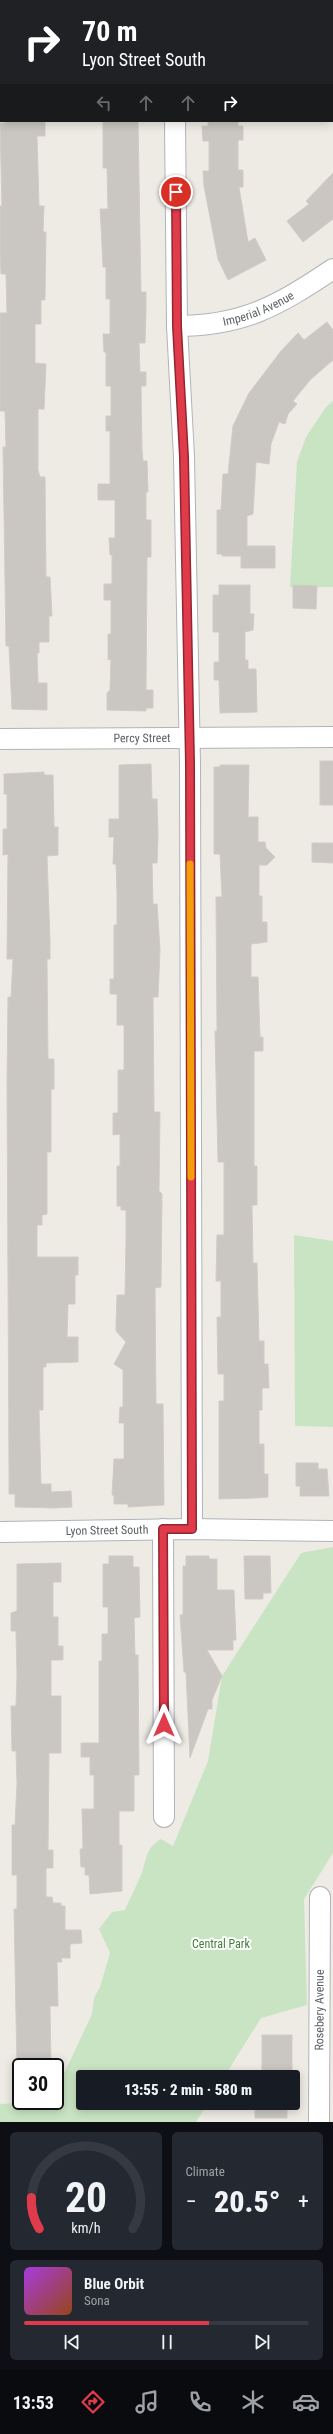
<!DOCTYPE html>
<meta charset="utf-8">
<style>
:root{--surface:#171b24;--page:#242831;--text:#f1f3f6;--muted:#9ea1a6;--line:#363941;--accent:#df3b4b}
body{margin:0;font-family:"Roboto Condensed",sans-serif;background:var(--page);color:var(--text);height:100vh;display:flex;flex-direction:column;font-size:15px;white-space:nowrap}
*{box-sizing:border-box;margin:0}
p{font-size:13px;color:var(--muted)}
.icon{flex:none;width:22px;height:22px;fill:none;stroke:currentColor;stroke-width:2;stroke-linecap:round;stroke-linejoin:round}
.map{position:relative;height:2122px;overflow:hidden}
.sheet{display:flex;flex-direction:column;gap:10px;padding:10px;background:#0d0f14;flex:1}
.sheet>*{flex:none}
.guide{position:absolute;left:0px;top:0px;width:333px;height:122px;box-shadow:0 2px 10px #0003;background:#202124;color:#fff;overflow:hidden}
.speed{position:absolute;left:12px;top:2058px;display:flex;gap:8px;font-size:20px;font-weight:700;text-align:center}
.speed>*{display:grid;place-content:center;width:52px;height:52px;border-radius:50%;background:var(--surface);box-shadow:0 2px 10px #0003;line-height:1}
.speed .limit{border:2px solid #111;border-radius:6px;background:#fff;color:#111}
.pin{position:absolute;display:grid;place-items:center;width:34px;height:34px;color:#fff;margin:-17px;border:2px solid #fff;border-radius:50%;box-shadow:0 1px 4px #0007}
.me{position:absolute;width:44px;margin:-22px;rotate:0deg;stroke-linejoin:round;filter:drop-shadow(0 0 3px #0008)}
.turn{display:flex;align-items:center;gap:14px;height:84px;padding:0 16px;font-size:18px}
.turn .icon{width:52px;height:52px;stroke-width:2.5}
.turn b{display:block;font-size:28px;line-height:34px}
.lanes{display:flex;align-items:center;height:38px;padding:0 16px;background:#0003;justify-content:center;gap:20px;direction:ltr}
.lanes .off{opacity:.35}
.big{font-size:30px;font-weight:800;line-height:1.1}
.sheet .tile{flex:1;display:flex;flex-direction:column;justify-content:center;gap:6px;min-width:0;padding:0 14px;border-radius:6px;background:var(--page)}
.sheet .dial{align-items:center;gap:0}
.dial svg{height:104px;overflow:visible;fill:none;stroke:var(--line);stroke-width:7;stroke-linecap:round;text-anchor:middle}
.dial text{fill:var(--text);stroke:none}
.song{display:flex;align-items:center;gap:12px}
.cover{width:48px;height:48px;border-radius:6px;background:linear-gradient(135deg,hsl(280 70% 55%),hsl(20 70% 35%))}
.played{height:4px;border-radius:2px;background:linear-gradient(90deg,var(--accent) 65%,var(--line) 65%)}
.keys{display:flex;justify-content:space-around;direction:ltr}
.heat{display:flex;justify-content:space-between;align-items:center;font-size:22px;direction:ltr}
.sheet .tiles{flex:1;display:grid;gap:10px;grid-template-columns:1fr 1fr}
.tile:last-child{grid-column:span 2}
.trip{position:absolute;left:76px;top:2070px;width:224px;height:40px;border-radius:4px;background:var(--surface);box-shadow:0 2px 10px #0003;font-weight:800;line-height:40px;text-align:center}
.tab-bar{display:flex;height:64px;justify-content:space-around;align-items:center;background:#090b0e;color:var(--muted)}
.tab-bar .icon{width:28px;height:28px}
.tab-bar .current{color:var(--accent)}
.tab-bar b{font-size:18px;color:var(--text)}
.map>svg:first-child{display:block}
</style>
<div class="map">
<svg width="333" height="2122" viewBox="0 0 333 2122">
<rect width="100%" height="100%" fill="#eeebe5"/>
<!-- green -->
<g fill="#c9e4c3">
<path d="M 333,401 L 333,587 L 290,587 L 297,462 L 306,437 L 326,407 Z"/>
<path d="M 294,1235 L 333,1241 L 333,1427 L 295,1426 Z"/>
<path d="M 333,1547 L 333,1853 L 304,1899 L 307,2005 L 261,2018 L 224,2077 L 83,2077 L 83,2103 L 208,2103 L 196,2122 L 0,2122 L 0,2104 L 55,2101 L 55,2093 L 92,2014 L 94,1998 L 100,1987 L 110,1953 L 99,1929 L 112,1912 L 125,1910 C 130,1898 136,1887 141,1875 C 147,1860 145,1848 161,1839 L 173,1846 L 208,1761 L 222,1676 L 301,1553 Z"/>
</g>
<!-- building -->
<g fill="#cac6c2" stroke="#d3cbc4">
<path d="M 5,121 L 45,121 L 45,136 L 37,136 L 39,206 L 44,206 L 43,232 L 46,232 L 45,300 L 41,300 L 41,324 L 35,324 L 35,363 L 46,364 L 44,409 L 38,409 L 38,470 L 40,477 L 45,477 L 46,577 L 50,577 L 52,616 L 49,616 L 49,642 L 39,642 L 39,653 L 37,653 L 38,683 L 47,683 L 47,710 L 12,709 L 9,646 L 6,646 L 3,447 L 6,447 L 5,411 L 0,411 L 0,313 L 7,313 L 6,274 L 1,274 L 0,251 L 0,206 L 2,206 L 0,123 L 5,123 Z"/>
<path d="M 103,121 L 138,121 L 141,292 L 146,292 L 146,309 L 145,343 L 139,343 L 140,372 L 146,372 L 146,386 L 141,386 L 142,450 L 143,461 L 147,461 L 148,492 L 146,492 L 146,520 L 151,520 L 151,557 L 147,557 L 146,690 L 153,690 L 153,708 L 146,708 L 146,711 L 107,710 L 107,693 L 110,690 L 111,659 L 108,660 L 108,634 L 111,634 L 111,600 L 104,600 L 104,584 L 112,584 L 112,555 L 110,555 L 109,538 L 115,538 L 115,500 L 98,500 L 98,484 L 110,484 L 110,431 L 106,431 L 106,416 L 111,416 L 111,386 L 106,386 L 106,352 L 104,352 L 103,334 L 110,334 L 110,299 L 106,299 L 106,267 L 103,267 L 101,226 L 100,209 L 108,209 L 107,168 L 103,168 Z"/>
<path d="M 208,121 L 238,121 L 238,126 L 243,126 L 243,140 L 238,140 L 238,170 L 243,170 L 243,187 L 239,187 L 248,242 L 255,238 L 266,260 L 228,280 L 218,259 L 204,186 L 203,171 L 209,171 L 209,141 L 203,141 L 202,126 L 208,126 Z"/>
<path d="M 333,173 L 333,219 L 303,242 L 287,221 L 309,204 L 306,201 Z"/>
<path d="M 327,322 L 333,330 L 333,360 L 310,380 L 293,401 L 297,404 L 288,414 L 285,424 L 279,422 L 271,444 L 269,464 L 256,462 L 253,514 L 247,516 L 247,546 L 275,546 L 275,568 L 241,568 L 241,556 L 222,556 L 222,554 L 217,554 L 217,510 L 221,510 L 223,474 L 228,474 L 233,426 L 249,393 L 281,351 L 298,333 L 304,340 Z"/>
<path d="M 219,585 L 250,585 L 250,614 L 254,614 L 253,630 L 245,632 L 245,660 L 248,660 L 248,669 L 256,669 L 257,712 L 220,713 L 219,680 L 214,680 L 214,662 L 219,662 L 219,632 L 213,632 L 213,595 L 219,595 Z"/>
<path d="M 293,585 L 317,586 L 316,609 L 293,608 Z"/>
<rect x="320" y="761" width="13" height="44"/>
<path d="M 151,764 L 152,799 L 157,799 L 158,837 L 157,863 L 152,863 L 153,904 L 157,904 L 160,950 L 158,997 L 153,997 L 154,1112 L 160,1112 L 159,1191 L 162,1194 L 161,1287 L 155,1288 L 156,1404 L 163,1404 L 164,1505 L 128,1507 L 128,1504 L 114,1504 L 114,1495 L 112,1495 L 114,1459 L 124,1459 L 124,1423 L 119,1423 L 120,1407 L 123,1407 L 123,1370 L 114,1364 L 126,1342 L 116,1331 L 116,1325 L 117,1295 L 125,1295 L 126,1240 L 126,1210 L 121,1210 L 121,1206 L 117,1206 L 117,1166 L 120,1166 L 120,1134 L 113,1135 L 113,1113 L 118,1113 L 118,1070 L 124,1070 L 124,1025 L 117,1025 L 117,994 L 110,994 L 110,979 L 114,979 L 114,925 L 117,925 L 117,893 L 116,864 L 113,864 L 114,837 L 109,837 L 109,819 L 119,819 L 119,765 Z"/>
<path d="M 220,765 L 249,765 L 248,817 L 258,817 L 258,842 L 265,842 L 266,848 L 275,857 L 267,865 L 259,865 L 259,896 L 262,896 L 262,922 L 267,922 L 267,942 L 251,944 L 251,977 L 258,977 L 260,1037 L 263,1037 L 263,1051 L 254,1051 L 254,1166 L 257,1166 L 257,1205 L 252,1205 L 253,1263 L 257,1263 L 259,1341 L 264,1341 L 264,1364 L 268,1364 L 269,1388 L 262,1388 L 262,1410 L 259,1410 L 259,1444 L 264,1444 L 264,1474 L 268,1474 L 268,1497 L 256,1498 L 219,1499 L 219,1401 L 224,1401 L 224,1374 L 218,1374 L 217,1317 L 221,1317 L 221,1281 L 216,1281 L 217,1235 L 224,1235 L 224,1162 L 218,1162 L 215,1031 L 217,1031 L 216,897 L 222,897 L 220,854 L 214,854 L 214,767 L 220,767 Z"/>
<path d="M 44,772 L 44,775 L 53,775 L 54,827 L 58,827 L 58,855 L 47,856 L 50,941 L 50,959 L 47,959 L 48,1059 L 54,1059 L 54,1089 L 51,1089 L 51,1152 L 47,1152 L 47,1214 L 42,1215 L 42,1225 L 37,1225 L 37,1257 L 78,1257 L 78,1275 L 75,1275 L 75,1304 L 68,1304 L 67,1337 L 78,1337 L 78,1362 L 46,1363 L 46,1367 L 43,1367 L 43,1410 L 39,1410 L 41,1484 L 51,1484 L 51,1492 L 71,1491 L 72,1507 L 55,1508 L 15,1507 L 15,1494 L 9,1494 L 9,1471 L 7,1085 L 8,997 L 11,997 L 13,959 L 7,959 L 8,854 L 3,855 L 3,829 L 7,829 L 7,794 L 4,794 L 4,774 Z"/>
<path d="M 312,843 L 333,843 L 333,863 L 312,862 Z"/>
<path d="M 296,1463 L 318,1463 L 318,1469 L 327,1469 L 329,1496 L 300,1496 L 300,1486 L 296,1486 Z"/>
<path d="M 109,1556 L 133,1556 L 133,1567 L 139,1567 L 140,1617 L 134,1618 L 135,1655 L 138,1655 L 139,1775 L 134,1775 L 134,1811 L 119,1811 L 119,1845 L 122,1845 L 122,1891 L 90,1894 L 89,1875 L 85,1875 L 85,1867 L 81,1867 L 80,1849 L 83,1849 L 82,1809 L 94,1809 L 94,1775 L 90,1775 L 90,1757 L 81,1757 L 81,1743 L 99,1743 L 99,1661 L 102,1661 L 102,1634 L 108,1634 L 108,1607 L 103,1607 L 103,1564 L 109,1564 Z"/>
<path d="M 186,1556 L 209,1556 L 209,1559 L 217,1559 L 217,1590 L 234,1590 L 236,1640 L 233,1640 L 233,1650 L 207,1650 L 222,1676 L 212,1700 L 212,1709 L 208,1709 L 190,1758 L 186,1672 L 184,1672 L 180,1615 L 183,1615 L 183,1566 L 186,1566 Z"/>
<path d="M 244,1556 L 270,1556 L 271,1593 L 263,1593 L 263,1599 L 245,1599 Z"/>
<path d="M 61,1563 L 61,1582 L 53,1582 L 53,1617 L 58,1617 L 58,1646 L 63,1646 L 63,1660 L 51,1660 L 51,1696 L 61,1696 L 61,1753 L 49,1753 L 48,1850 L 53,1850 L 53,1868 L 46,1868 L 46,1897 L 52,1897 L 53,1903 L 61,1903 L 61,1906 L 65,1906 L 65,1930 L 81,1930 L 82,1943 L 70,1944 L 70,1958 L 61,1958 L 62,1962 L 57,1962 L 58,2006 L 50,2006 L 51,2067 L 17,2067 L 14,1909 L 17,1909 L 17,1875 L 12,1875 L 12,1825 L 15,1825 L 17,1784 L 16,1751 L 12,1751 L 11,1706 L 16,1706 L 17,1675 L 16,1631 L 11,1631 L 11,1613 L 17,1611 L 17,1564 Z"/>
<path d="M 262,2035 L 292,2035 L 292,2077 L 257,2077 L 257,2072 L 262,2072 Z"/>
<rect x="255" y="2103" width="32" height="15"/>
</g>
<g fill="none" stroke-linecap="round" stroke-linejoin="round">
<defs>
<g id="street">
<path d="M 174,0 L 174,1"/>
<path d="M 175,121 L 177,326 L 184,457 L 190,763 L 192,1529"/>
<path id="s1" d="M 177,326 C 244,326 279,305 333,269"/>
<path id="s2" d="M 0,739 L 333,737"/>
<path d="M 163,1529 L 164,1817"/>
<path id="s3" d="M 0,1532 L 192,1529 L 333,1531"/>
<path id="s4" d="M 319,2122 L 320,1897"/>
</g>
</defs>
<!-- street casing -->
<use href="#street" stroke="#b0b4b7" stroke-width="22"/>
<!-- street -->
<use href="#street" stroke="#fff" stroke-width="20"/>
</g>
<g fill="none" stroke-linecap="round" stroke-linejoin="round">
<defs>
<path id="route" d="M 164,1725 L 163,1529 L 192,1529 L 190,763 L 184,457 L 177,326 L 176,192"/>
</defs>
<!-- route casing -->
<use href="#route" stroke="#912631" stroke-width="10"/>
<!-- route -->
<use href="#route" stroke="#df3b4b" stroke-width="7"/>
<!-- slow -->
<path stroke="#f59e0b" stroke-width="7" d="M 190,864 L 191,1177"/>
</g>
<g text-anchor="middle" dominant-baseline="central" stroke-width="4" stroke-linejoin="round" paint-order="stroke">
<!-- street labels -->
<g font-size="12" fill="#5d6265" stroke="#fff">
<text stroke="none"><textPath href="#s1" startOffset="84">Imperial Avenue</textPath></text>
<text stroke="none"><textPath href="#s2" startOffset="142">Percy Street</textPath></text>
<text stroke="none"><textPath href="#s3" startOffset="107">Lyon Street South</textPath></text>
<text stroke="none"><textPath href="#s4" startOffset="112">Rosebery Avenue</textPath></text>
</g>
<!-- park labels -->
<g font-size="12" fill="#427f39" stroke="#fff">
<text x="221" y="1944">Central Park</text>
</g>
</g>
</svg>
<div class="speed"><div class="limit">30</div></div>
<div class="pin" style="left:176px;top:192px;background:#d93025"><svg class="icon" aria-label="arrive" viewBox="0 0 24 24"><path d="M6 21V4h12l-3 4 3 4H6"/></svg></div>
<svg class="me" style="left:164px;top:1725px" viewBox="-20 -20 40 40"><path d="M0-17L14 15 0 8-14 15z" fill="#df3b4b" stroke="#fff" stroke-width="4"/></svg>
<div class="trip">13:55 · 2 min · 580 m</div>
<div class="guide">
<div class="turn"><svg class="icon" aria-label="right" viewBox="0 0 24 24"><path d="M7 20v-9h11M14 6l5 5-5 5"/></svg><div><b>70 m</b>Lyon Street South</div></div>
<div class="lanes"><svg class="icon off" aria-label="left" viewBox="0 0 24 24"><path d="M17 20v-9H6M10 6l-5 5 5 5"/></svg><svg class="icon off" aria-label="ahead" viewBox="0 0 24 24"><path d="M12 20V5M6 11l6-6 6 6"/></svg><svg class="icon off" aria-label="ahead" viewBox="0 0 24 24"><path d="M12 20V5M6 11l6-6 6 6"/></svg><svg class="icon" aria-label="right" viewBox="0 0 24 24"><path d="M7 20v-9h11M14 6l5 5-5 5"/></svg></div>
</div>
</div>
<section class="sheet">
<div class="tiles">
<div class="tile dial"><svg viewBox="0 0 100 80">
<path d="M14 69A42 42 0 1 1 86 69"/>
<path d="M14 69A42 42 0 0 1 8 45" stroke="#df3b4b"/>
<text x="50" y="56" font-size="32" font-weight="700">20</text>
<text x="50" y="72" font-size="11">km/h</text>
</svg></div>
<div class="tile"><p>Climate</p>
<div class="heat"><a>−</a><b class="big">20.5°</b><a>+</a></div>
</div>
<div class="tile">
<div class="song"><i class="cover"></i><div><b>Blue Orbit</b><p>Sona</p></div></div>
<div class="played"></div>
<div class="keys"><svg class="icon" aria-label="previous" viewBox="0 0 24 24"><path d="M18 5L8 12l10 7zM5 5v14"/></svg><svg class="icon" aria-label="pause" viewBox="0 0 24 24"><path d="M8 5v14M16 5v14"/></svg><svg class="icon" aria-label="next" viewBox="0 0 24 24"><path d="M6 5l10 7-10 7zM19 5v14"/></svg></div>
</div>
</div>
</section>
<nav class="tab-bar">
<b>13:53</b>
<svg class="icon current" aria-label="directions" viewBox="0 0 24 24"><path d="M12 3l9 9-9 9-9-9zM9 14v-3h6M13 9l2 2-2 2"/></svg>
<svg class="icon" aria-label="music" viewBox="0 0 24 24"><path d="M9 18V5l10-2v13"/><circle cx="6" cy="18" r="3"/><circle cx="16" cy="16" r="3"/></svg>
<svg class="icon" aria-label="phone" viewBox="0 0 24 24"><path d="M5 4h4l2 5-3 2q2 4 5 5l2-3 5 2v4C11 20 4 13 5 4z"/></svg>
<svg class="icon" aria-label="climate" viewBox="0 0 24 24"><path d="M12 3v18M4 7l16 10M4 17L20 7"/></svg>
<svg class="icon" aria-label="car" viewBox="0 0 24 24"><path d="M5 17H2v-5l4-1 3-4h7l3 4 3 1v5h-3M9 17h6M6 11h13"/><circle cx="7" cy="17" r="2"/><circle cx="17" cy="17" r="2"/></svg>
</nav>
